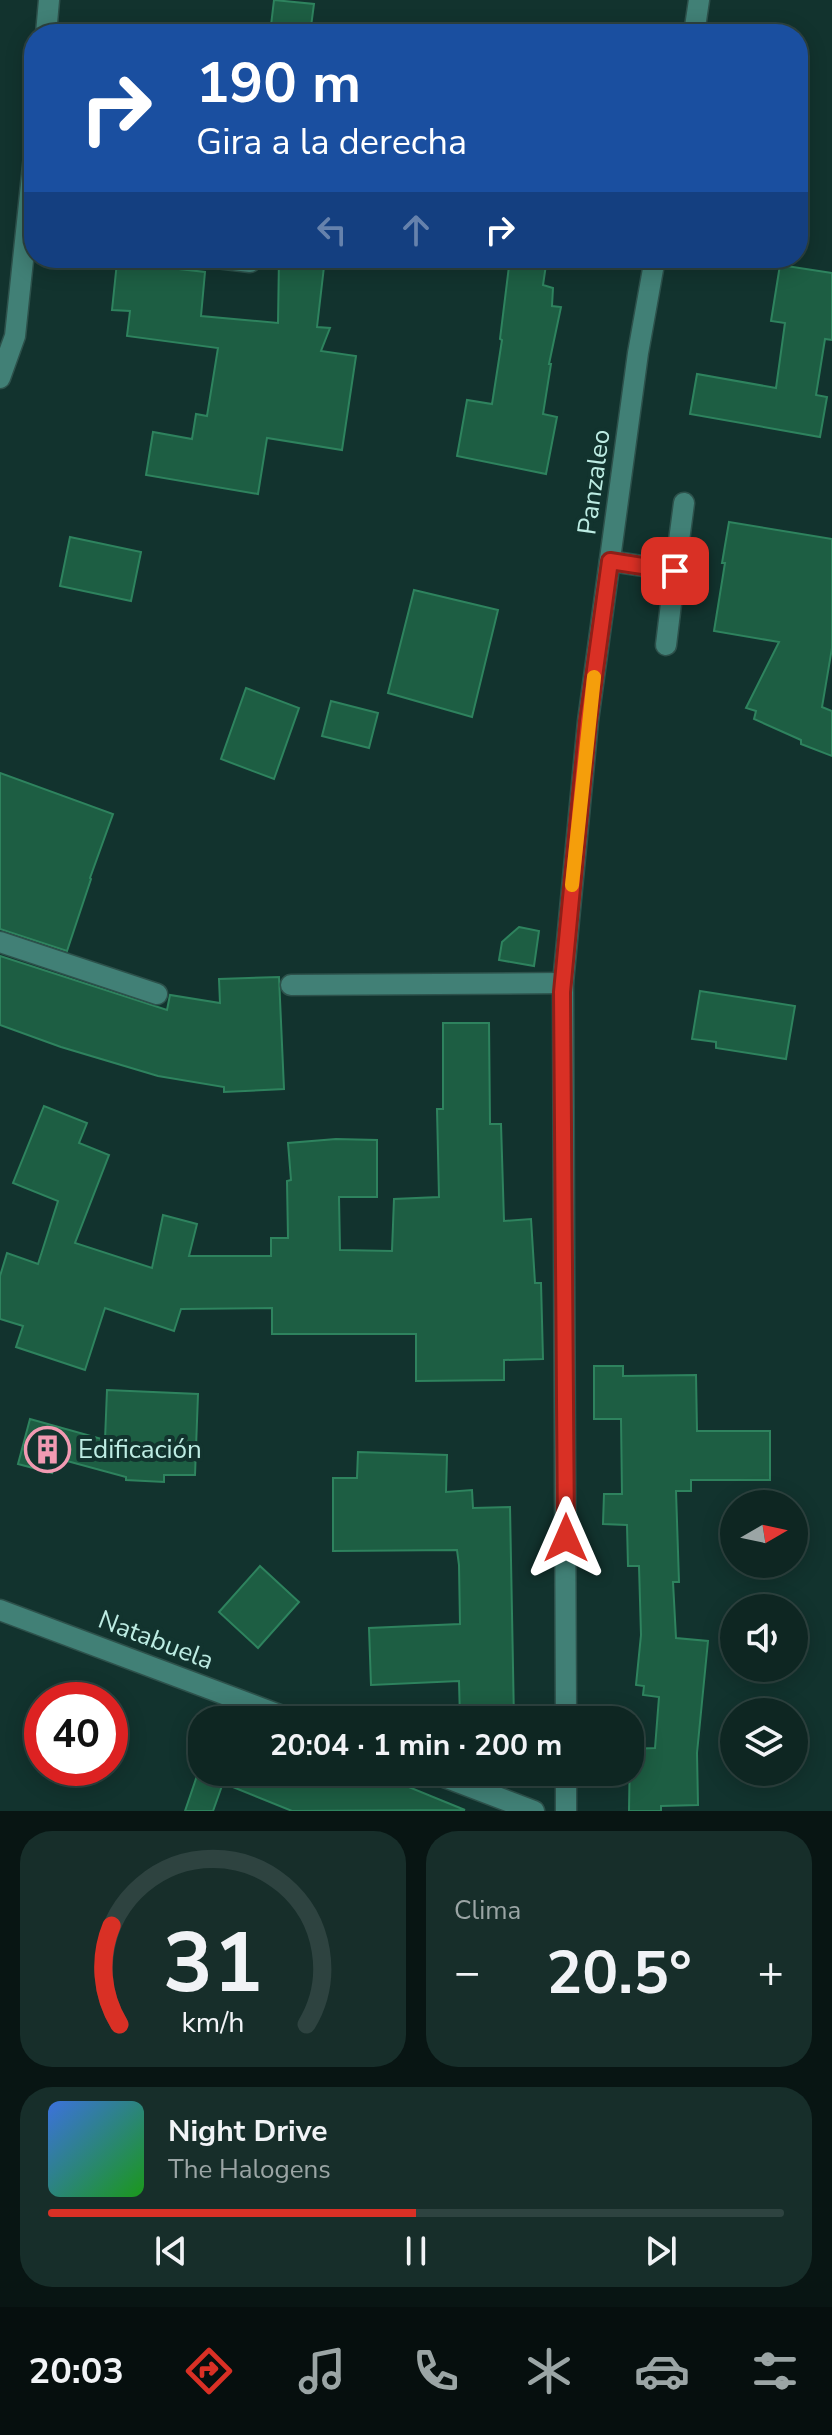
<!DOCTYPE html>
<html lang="es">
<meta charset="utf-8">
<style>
:root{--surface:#0e2622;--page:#172e2a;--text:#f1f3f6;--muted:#9ba5a5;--line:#2e4340;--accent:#d93025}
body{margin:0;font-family:"Nunito Sans",sans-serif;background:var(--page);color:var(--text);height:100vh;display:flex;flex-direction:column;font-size:30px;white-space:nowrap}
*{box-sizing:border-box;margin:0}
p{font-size:26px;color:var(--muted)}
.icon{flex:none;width:44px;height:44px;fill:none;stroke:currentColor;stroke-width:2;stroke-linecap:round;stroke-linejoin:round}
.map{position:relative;height:1811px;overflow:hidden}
.sheet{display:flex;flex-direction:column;gap:20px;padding:20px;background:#081513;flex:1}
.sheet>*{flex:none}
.banner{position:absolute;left:24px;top:24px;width:784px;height:244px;border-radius:32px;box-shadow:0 4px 20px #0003,0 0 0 2px var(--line);background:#1a4fa0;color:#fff;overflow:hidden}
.needle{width:52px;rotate:81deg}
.tools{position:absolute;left:720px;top:1490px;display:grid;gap:16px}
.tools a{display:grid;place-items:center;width:88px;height:88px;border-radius:50%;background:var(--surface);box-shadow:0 4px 20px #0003,0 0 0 2px var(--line);font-size:40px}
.speed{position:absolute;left:24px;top:1682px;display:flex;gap:16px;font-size:40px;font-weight:700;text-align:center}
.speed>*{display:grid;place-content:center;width:104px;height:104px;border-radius:50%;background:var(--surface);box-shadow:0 4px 20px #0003,0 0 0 2px var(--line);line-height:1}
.speed .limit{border:12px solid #d22;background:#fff;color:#111}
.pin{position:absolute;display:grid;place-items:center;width:68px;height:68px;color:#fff;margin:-34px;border-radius:16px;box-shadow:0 4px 12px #0006}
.me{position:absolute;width:88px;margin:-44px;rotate:0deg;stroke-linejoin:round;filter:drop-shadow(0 0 6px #0008)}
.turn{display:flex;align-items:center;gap:28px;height:168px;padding:0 40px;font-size:36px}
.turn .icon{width:104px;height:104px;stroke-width:2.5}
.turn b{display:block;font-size:56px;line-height:68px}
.lanes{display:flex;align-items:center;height:76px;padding:0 40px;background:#0003;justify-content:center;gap:40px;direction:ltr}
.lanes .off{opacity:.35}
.big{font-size:60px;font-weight:700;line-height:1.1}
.sheet .card{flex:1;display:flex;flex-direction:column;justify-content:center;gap:12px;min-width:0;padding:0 28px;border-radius:32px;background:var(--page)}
.sheet .dial{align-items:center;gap:0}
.dial svg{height:208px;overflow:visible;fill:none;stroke:var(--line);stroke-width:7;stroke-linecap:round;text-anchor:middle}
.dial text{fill:var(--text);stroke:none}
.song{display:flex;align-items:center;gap:24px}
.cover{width:96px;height:96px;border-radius:12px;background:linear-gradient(135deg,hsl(220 70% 55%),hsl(120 70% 35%))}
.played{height:8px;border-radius:4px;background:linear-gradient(90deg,var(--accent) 50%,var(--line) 50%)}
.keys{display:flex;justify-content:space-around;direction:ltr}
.heat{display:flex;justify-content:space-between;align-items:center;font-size:44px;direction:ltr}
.sheet .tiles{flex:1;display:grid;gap:20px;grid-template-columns:1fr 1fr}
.card:last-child{grid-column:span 2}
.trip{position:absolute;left:188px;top:1706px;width:456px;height:80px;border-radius:32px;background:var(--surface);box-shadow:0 4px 20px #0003,0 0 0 2px var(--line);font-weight:700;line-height:80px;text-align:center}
.tab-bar{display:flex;height:128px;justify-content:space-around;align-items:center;background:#060f0e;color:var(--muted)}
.tab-bar .icon{width:56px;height:56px}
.tab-bar .current{color:var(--accent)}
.tab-bar b{font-size:36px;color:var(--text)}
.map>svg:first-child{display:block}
</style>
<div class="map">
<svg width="832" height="1811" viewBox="0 0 832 1811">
<rect width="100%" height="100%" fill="#12332e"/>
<!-- building -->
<g fill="#1d5e43" stroke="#2e835e" stroke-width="2">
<path d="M 274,0 L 314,4 L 310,34 L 270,34 Z"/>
<path d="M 279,258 L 325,258 L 317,327 L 330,328 L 321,351 L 356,356 L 342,450 L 267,438 L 258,494 L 146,475 L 153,432 L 192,439 L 196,414 L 207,416 L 218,348 L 127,336 L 130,311 L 112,310 L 117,262 L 205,272 L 201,316 L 278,323 Z"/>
<path d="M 510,258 L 547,258 L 543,285 L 553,288 L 552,306 L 561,307 L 549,364 L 551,364 L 543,414 L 557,417 L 546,474 L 457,456 L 467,400 L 492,404 L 502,340 L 500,339 Z"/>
<path d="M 780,265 L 832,273 L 832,340 L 825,339 L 816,395 L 827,397 L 820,437 L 690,414 L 697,374 L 776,388 L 785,323 L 771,321 Z"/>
<path d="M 729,522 L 832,539 L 832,648 L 822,707 L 832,711 L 832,756 L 801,744 L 801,740 L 754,719 L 756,711 L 746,708 L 779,642 L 714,631 L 725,563 L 722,563 Z"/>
<path d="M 70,537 L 141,552 L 131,601 L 60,586 Z"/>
<path d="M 414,590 L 498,610 L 472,717 L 388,693 Z"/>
<path d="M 246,688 L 299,708 L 274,779 L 221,759 Z"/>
<path d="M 331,701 L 378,713 L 369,748 L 322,736 Z"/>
<path d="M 0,773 L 113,814 L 90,878 L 91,879 L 67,951 L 0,929 Z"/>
<path d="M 519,927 L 539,931 L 534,966 L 499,960 L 502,942 Z"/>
<path d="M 0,956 L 167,1010 L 170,995 L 220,1003 L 219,979 L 279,977 L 284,1089 L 224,1092 L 224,1087 L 158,1076 L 61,1047 L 0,1025 Z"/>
<path d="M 700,991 L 795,1006 L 786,1059 L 716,1048 L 716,1042 L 692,1039 Z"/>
<path d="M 443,1023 L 489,1023 L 490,1124 L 501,1124 L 504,1221 L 531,1219 L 535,1283 L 541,1283 L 543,1359 L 504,1360 L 504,1380 L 416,1381 L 416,1334 L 272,1334 L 272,1308 L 181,1309 L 174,1331 L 105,1308 L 85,1370 L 16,1347 L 23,1326 L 0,1319 L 0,1276 L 7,1253 L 38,1264 L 58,1201 L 13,1183 L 44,1106 L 87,1123 L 79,1143 L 109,1155 L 75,1243 L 152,1268 L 163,1215 L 197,1224 L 189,1256 L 271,1256 L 271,1238 L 288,1238 L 287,1181 L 291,1180 L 288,1143 L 336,1139 L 377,1140 L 377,1197 L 339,1197 L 340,1250 L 392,1251 L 394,1199 L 439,1197 L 437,1109 L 443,1109 Z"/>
<path d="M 594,1366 L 623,1366 L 623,1376 L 696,1375 L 697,1431 L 770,1431 L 770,1480 L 691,1480 L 691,1491 L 676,1491 L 679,1582 L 673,1582 L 676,1638 L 708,1641 L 697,1753 L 698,1805 L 661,1806 L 661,1811 L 629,1811 L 630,1749 L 655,1748 L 659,1697 L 643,1695 L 644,1686 L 636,1685 L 641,1635 L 639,1566 L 628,1566 L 627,1525 L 603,1524 L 604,1494 L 622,1494 L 621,1419 L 594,1419 Z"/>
<path d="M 107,1390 L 198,1394 L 195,1475 L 164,1475 L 164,1482 L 126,1480 L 126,1477 L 56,1458 L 52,1473 L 18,1464 L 30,1419 L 105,1440 Z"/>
<path d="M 358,1452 L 447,1455 L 446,1492 L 472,1490 L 473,1508 L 510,1507 L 514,1720 L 460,1720 L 459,1681 L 371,1685 L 369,1628 L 460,1624 L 459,1565 L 457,1550 L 333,1551 L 333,1478 L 357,1478 Z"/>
<path d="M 260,1566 L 299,1602 L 258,1648 L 219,1612 Z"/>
<path d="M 202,1761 L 202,1772 L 372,1772 L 465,1810 L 292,1811 L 223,1783 L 213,1811 L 185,1811 Z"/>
</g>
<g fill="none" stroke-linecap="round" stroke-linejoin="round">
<defs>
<g id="minor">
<path d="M 46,34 L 49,0"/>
<path d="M 694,34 L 699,0"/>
<path d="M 217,258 L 250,262"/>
<path d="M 0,378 L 15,336 L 34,156"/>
<path d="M 610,561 L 675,571 L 666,645"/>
<path d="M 675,571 L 684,503"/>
<path d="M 0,942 L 157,994"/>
<path d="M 291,985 L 563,983"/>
<path d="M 0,1610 L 293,1720"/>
<path d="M 566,1720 L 563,983 L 588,721 L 638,353 L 655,258"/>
<path d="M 431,1772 L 534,1811"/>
<path d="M 566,1772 L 566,1811"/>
</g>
</defs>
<!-- minor casing -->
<use href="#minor" stroke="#2d514b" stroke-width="23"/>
<!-- minor -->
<use href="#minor" stroke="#418076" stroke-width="20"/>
</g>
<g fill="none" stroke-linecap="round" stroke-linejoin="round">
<defs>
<path id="route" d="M 566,1538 L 562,992 L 588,721 L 610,561 L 675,571"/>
</defs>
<!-- route casing -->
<use href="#route" stroke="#8d1f18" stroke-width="20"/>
<!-- route -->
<use href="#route" stroke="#d93025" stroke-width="14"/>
<!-- slow -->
<path stroke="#f59e0b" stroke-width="14" d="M 572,885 L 594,677"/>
</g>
<!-- icons -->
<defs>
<symbol id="building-ring" viewBox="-11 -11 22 22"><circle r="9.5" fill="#12332e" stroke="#f19ab2" stroke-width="1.5"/><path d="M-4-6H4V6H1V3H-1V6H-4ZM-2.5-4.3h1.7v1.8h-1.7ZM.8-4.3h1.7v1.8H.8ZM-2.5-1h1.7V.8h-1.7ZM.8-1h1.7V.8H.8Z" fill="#f19ab2"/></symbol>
</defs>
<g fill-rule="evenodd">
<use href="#building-ring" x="22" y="1424" width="51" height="51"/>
</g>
<g text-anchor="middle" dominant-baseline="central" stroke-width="8" stroke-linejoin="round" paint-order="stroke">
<!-- street labels -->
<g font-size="26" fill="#bdece3" stroke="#12332e">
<text transform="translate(594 482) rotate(-82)">Panzaleo</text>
<text transform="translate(156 1640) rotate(21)">Natabuela</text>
</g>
<!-- poi labels -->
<g font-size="26" fill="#bdece3" stroke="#12332e" text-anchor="start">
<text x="78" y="1449">Edificación</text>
</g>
</g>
</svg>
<div class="tools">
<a><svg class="needle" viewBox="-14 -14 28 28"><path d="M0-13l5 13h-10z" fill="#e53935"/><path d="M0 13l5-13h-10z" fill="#9ba5a5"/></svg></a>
<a><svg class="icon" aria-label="sound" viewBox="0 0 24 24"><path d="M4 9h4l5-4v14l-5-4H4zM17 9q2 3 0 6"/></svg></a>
<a><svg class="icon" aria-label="layers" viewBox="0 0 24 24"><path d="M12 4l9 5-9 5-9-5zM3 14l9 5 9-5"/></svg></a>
</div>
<div class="speed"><div class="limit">40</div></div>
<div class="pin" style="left:675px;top:571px;background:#d93025"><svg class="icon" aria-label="arrive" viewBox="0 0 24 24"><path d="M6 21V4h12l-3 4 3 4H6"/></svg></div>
<svg class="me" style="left:566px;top:1538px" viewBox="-20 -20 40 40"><path d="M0-17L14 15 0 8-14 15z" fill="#d93025" stroke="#fff" stroke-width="4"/></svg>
<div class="trip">20:04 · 1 min · 200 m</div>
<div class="banner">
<div class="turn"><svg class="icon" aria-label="right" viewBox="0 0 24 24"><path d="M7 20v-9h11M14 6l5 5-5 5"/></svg><div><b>190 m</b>Gira a la derecha</div></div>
<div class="lanes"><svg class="icon off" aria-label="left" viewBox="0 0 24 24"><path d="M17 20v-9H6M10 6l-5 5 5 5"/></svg><svg class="icon off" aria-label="ahead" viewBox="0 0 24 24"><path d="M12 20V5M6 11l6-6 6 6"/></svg><svg class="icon" aria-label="right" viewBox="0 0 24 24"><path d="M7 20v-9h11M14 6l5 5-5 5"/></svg></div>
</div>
</div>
<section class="sheet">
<div class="tiles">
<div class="card dial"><svg viewBox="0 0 100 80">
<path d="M14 69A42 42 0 1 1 86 69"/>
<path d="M14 69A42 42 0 0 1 11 31" stroke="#d93025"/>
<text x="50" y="56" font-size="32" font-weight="700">31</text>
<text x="50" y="72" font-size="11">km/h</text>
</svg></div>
<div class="card"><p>Clima</p>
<div class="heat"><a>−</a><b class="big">20.5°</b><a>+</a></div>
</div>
<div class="card">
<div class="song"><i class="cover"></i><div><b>Night Drive</b><p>The Halogens</p></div></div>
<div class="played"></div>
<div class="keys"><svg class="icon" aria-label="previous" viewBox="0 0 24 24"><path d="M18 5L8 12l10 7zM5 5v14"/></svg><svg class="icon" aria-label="pause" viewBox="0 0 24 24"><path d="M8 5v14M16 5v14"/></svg><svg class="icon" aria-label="next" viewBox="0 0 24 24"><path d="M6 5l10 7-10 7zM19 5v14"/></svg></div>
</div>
</div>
</section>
<nav class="tab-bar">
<b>20:03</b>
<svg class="icon current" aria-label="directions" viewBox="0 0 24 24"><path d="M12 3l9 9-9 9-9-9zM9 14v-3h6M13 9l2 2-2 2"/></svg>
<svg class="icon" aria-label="music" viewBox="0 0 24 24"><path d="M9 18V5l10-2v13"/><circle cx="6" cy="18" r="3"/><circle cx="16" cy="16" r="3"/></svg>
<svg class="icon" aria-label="phone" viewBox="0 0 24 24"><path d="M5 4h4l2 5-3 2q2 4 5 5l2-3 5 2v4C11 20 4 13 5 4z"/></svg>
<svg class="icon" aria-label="climate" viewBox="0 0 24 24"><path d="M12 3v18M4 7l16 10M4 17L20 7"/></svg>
<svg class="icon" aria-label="car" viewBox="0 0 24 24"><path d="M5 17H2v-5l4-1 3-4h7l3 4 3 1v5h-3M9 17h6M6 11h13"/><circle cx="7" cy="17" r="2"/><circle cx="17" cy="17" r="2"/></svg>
<svg class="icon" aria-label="filters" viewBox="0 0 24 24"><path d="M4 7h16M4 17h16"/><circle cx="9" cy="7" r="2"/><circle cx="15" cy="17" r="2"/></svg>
</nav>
